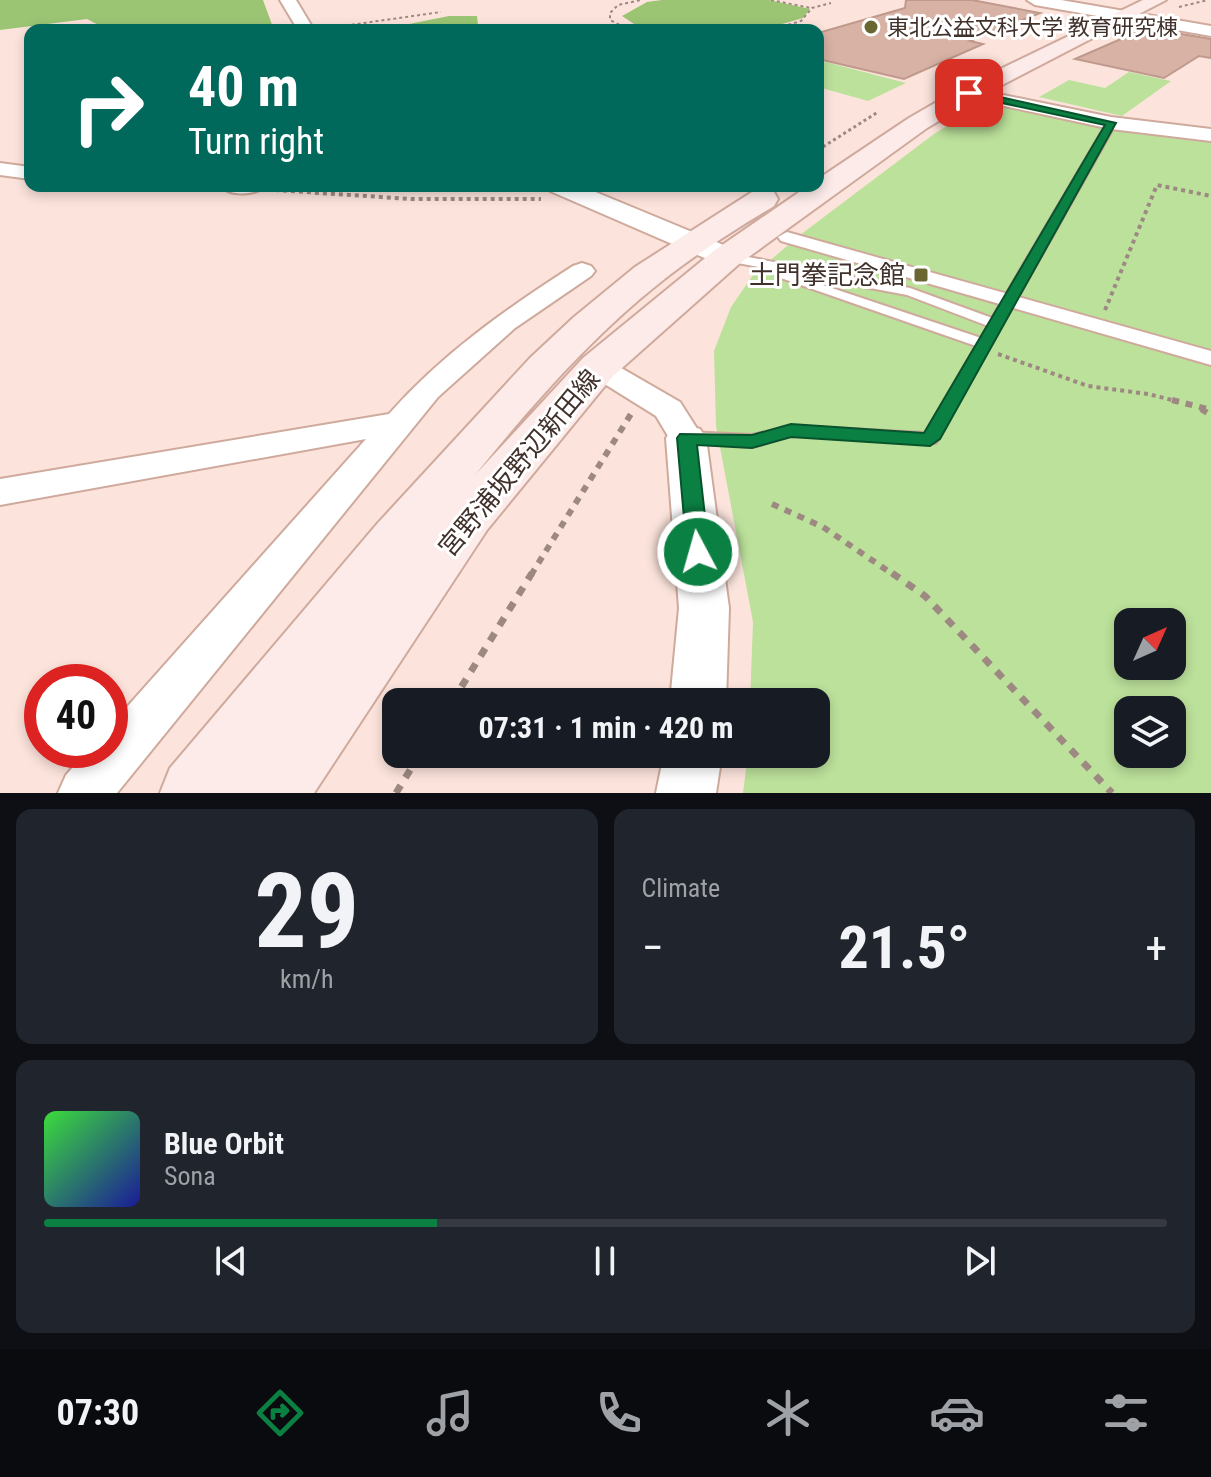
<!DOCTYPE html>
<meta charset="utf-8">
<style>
:root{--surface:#171b24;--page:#20242c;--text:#f1f3f6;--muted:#9ea1a6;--line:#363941;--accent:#0b8043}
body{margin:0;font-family:"Roboto Condensed","Noto Sans JP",sans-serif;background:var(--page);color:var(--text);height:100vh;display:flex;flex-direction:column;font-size:30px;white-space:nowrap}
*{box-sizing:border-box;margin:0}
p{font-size:26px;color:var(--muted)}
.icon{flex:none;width:44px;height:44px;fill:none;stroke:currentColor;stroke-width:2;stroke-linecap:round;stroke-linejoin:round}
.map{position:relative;height:793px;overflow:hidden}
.drawer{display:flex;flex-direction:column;gap:16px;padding:16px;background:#0d0f14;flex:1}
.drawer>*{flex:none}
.banner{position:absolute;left:24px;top:24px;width:800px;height:168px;border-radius:16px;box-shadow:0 4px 12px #0003;background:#00695c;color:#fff;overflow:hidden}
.needle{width:52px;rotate:45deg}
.fabs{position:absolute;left:1114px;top:608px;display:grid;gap:16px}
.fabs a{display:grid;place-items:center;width:72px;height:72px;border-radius:16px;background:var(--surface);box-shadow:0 4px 12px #0003;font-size:40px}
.speed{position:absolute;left:24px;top:664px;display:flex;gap:16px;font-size:40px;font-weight:700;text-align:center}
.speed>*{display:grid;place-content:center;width:104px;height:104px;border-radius:50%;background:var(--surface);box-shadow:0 4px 12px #0003;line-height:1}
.speed .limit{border:12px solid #d22;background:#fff;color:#111}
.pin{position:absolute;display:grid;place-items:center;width:68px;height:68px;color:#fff;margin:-34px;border-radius:16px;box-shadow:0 4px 12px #0006}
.me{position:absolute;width:88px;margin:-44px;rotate:354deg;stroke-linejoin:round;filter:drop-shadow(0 0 6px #0008)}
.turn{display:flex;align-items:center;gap:28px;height:168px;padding:0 32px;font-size:36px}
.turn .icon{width:104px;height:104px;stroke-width:2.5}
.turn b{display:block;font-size:56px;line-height:68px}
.big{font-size:60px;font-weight:700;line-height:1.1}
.drawer .widget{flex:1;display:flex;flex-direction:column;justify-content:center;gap:12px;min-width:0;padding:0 28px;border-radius:16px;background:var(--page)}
.drawer .dial{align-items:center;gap:0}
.dial b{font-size:104px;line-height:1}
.song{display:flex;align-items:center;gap:24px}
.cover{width:96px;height:96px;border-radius:12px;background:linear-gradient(135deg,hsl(120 70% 55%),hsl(240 70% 35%))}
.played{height:8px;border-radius:4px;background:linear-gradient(90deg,var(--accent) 35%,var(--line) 35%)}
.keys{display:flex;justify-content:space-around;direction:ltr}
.heat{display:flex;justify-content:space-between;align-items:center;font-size:44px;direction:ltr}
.drawer .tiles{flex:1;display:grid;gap:16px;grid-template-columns:1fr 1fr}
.widget:last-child{grid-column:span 2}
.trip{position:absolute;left:382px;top:688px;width:448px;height:80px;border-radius:16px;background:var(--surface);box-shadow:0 4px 12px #0003;font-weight:700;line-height:80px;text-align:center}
.dock{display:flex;height:128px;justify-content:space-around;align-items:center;background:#090b0e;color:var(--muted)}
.dock .icon{width:56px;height:56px}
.dock .active{color:var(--accent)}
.dock b{font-size:36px;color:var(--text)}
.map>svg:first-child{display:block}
</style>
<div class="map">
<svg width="1211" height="793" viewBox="0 0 1211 793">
<rect width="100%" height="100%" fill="#fce4dc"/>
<!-- green -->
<g fill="#bce19b" fill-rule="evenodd">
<path d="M 826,62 L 906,83 L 868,101 L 818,87 L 818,65 Z"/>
<path d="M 1129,72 L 1171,81 L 1122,116 L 1039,97 L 1069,80 L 1105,88 Z"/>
<path d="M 1004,103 L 1162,135 L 1211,139 L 1211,793 L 743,793 L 748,754 L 816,754 L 816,702 L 750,702 L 753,622 L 716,426 L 714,351 L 731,307 L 753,275 L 800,235 L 934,134 L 982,104 ZM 1128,622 L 1172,622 L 1172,666 L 1128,666 ZM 1128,710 L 1172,710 L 1172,754 L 1128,754 Z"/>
</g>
<!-- forest -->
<g fill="#9bc573">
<path d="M 0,0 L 263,0 L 274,30 L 108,30 L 87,19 L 0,30 Z"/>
<path d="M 662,0 L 769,0 L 810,9 L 803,18 L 761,30 L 643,30 L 622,16 L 647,2 Z"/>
<path d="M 449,16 L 477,16 L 478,26 L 484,30 L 379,30 Z"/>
</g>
<!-- building -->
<g fill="#d8b2a5" stroke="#be998c" stroke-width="2">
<path d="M 906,0 L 972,0 L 1040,13 L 970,41 L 983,44 L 904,79 L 818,59 L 818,33 L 905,8 Z"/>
<path d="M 1137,32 L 1169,38 L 1176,33 L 1211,39 L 1211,58 L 1199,56 L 1164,78 L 1075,59 Z"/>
</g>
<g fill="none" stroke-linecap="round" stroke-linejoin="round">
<defs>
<path id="service" d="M 1108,121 L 1116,123 L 936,443 L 791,436 L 752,447 L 680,442 L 677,438 L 680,434 L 686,432 L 752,435 L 791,426 L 925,433 L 976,346 L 778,277 L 780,274 L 790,274 L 981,338 L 988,326 L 907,295 L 727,261 L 721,257 L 727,253 L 910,288 L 992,318 Z"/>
<path id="pedestrian" d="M 787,232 L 1211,351 L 1211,365 L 781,241 L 778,237 Z"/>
<g id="minor">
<path d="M 969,88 L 1111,117 L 1211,129 L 1211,141 L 1111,129 L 963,97 L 960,93 Z"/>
<path d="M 0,163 L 30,167 L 30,179 L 0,175 Z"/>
<path d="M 220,186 L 265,186 C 255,196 230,196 220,186 Z"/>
<path d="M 582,263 L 591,266 L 595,271 L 591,276 L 515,328 L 438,397 L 117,793 L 58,793 L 66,775 L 88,750 L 110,750 L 110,726 L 366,439 L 0,505 L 0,479 L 389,414 C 442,354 506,309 573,266 Z"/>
<path d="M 598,358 L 609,361 L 680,402 L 703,438 L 698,446 L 686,449 L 674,446 L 656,416 L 587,373 L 583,367 L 587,361 Z"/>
</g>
<g id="tertiary">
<path d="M 280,0 L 296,0 L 314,30 L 298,30 Z"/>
<path d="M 1027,0 L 1061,0 L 1211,26 L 1211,36 L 1035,5 Z"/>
<path d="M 546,186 L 581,186 L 738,251 L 742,257 L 738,263 L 727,266 L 716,263 L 550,191 Z"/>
<path d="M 686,425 L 700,429 L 706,438 L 729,608 L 726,702 L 670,702 L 679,608 L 666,438 L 672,429 Z"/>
<path d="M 664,754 L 722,754 L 716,793 L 656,793 Z"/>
</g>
<path id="secondary" d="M 1143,0 L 1166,0 L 977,98 L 927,128 L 739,264 L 613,376 L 487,530 L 314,793 L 160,793 L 170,768 L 377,524 L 530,358 L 574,317 L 635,267 L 752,192 L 763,190 L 774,192 L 778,199 L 774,206 C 736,229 697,253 662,281 C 591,337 532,405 475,475 L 583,358 L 715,250 L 808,186 L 818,186 L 818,179 L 909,118 L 961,88 Z"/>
</defs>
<!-- service casing -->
<use href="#service" stroke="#cfaa9c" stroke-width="4"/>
<!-- pedestrian casing -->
<use href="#pedestrian" stroke="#cfaa9c" stroke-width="4"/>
<!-- minor casing -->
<use href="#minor" stroke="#cfaa9c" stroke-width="4"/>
<!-- tertiary casing -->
<use href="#tertiary" stroke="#cfaa9c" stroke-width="4"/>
<!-- secondary casing -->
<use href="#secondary" stroke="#cfaa9c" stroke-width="4"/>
<!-- path-far4 -->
<g stroke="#9d8982" stroke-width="2" stroke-dasharray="3 3" stroke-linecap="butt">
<path d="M 771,0 L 811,8"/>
<path d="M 1179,7 L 1208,0"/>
<path d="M 322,29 L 441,12"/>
<path d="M 893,29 L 915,33"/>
<path d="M 630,30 L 610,20 L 610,13 L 618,5 L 641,0"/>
<path d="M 771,30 L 801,21 L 812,8 L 831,3"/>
<path d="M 936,30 L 957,23"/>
</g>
<!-- path-far3 -->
<path stroke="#9d8982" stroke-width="3" stroke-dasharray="3 3" stroke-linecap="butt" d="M 818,150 L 878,112"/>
<!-- path-far2 -->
<g stroke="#9d8982" stroke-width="4" stroke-dasharray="4 4" stroke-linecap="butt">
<path d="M 275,190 L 411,199 L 541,199"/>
<path d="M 1105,310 L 1157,185 L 1211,196"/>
<path d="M 998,354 L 1088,386 L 1148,394 L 1180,402"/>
</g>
<!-- path-far1 -->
<g stroke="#9d8982" stroke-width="6" stroke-dasharray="7 7" stroke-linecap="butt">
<path d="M 1172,400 L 1211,410"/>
<path d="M 1201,409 L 1211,415"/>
<path d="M 772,504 L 823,527 L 894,575"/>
<path d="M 531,575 L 631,414"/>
</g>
<!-- path -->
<g stroke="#9d8982" stroke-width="7" stroke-dasharray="9 9" stroke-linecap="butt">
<path d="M 892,573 L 925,596 L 1112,793"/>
<path d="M 452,702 L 532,573"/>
<path d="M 396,793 L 420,754"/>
</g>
<!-- service -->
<use href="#service" fill="#fff" fill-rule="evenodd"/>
<!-- pedestrian -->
<use href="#pedestrian" fill="#fff" fill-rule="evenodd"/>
<!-- minor -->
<use href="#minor" fill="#fff" fill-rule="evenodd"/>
<!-- tertiary -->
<use href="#tertiary" fill="#fff" fill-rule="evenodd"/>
<!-- secondary -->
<use href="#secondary" fill="#fcebe9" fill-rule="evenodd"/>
</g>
<!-- route -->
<path fill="#0b8043" stroke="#07532c" stroke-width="2" d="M 969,90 L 1116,123 L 940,439 L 930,446 L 791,437 L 752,448 L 697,445 L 709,552 L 706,558 L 698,560 L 690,558 L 687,552 L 677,438 L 680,434 L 752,435 L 791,424 L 924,433 L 1105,125 L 965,95 Z"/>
<!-- markers -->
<g fill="#6a6632" stroke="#fff" stroke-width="3">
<circle cx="871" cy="27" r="8"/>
<rect x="913" y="267" width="16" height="16" rx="4"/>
</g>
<g text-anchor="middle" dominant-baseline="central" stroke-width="6" stroke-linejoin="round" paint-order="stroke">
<!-- far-poi labels -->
<g font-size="22" fill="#40312b" stroke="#fff" text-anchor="start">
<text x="887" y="27">東北公益文科大学 教育研究棟</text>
</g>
<!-- poi labels -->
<g font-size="26" fill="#40312b" stroke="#fff" text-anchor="end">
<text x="905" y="275">土門拳記念館</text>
</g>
<!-- street labels -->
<g font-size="26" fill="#40312b" stroke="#fff">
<text transform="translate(519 463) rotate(-50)">宮野浦坂野辺新田線</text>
</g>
</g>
</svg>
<div class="fabs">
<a><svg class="needle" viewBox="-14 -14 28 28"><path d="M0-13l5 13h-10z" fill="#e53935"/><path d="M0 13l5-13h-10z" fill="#9ea1a6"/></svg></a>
<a><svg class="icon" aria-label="layers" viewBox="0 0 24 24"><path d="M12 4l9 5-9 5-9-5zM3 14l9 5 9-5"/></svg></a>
</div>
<div class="speed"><div class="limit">40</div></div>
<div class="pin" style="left:969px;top:93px;background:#d93025"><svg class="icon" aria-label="arrive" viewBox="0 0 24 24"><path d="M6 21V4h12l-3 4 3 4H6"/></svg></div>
<svg class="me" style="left:698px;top:552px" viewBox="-20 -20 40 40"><circle r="17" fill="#0b8043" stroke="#fff" stroke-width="3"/><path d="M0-11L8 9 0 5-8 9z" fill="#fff"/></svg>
<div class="trip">07:31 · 1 min · 420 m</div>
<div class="banner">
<div class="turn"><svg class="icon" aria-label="right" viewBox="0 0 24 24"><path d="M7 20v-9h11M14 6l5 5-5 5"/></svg><div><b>40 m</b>Turn right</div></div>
</div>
</div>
<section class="drawer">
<div class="tiles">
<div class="widget dial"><b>29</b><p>km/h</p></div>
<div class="widget"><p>Climate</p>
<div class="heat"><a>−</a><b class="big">21.5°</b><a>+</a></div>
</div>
<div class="widget">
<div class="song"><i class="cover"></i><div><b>Blue Orbit</b><p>Sona</p></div></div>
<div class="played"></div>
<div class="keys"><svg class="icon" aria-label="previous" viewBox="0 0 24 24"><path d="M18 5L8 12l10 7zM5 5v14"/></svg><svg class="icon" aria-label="pause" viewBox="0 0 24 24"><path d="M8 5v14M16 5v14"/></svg><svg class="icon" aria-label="next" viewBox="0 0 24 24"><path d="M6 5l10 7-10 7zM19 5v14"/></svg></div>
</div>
</div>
</section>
<nav class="dock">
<b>07:30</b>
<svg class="icon active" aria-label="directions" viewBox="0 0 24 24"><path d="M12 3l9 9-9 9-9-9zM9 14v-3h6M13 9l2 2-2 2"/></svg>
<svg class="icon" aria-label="music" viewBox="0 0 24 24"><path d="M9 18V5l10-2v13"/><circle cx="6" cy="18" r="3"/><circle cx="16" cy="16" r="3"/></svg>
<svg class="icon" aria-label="phone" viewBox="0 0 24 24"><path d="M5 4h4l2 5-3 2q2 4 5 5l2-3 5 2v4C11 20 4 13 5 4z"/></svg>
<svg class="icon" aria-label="climate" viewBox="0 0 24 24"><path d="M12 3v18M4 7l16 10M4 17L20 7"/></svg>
<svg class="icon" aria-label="car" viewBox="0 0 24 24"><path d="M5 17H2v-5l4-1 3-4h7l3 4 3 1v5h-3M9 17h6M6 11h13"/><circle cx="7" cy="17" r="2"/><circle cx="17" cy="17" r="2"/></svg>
<svg class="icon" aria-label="filters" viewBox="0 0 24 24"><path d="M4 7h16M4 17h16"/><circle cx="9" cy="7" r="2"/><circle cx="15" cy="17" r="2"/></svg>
</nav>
